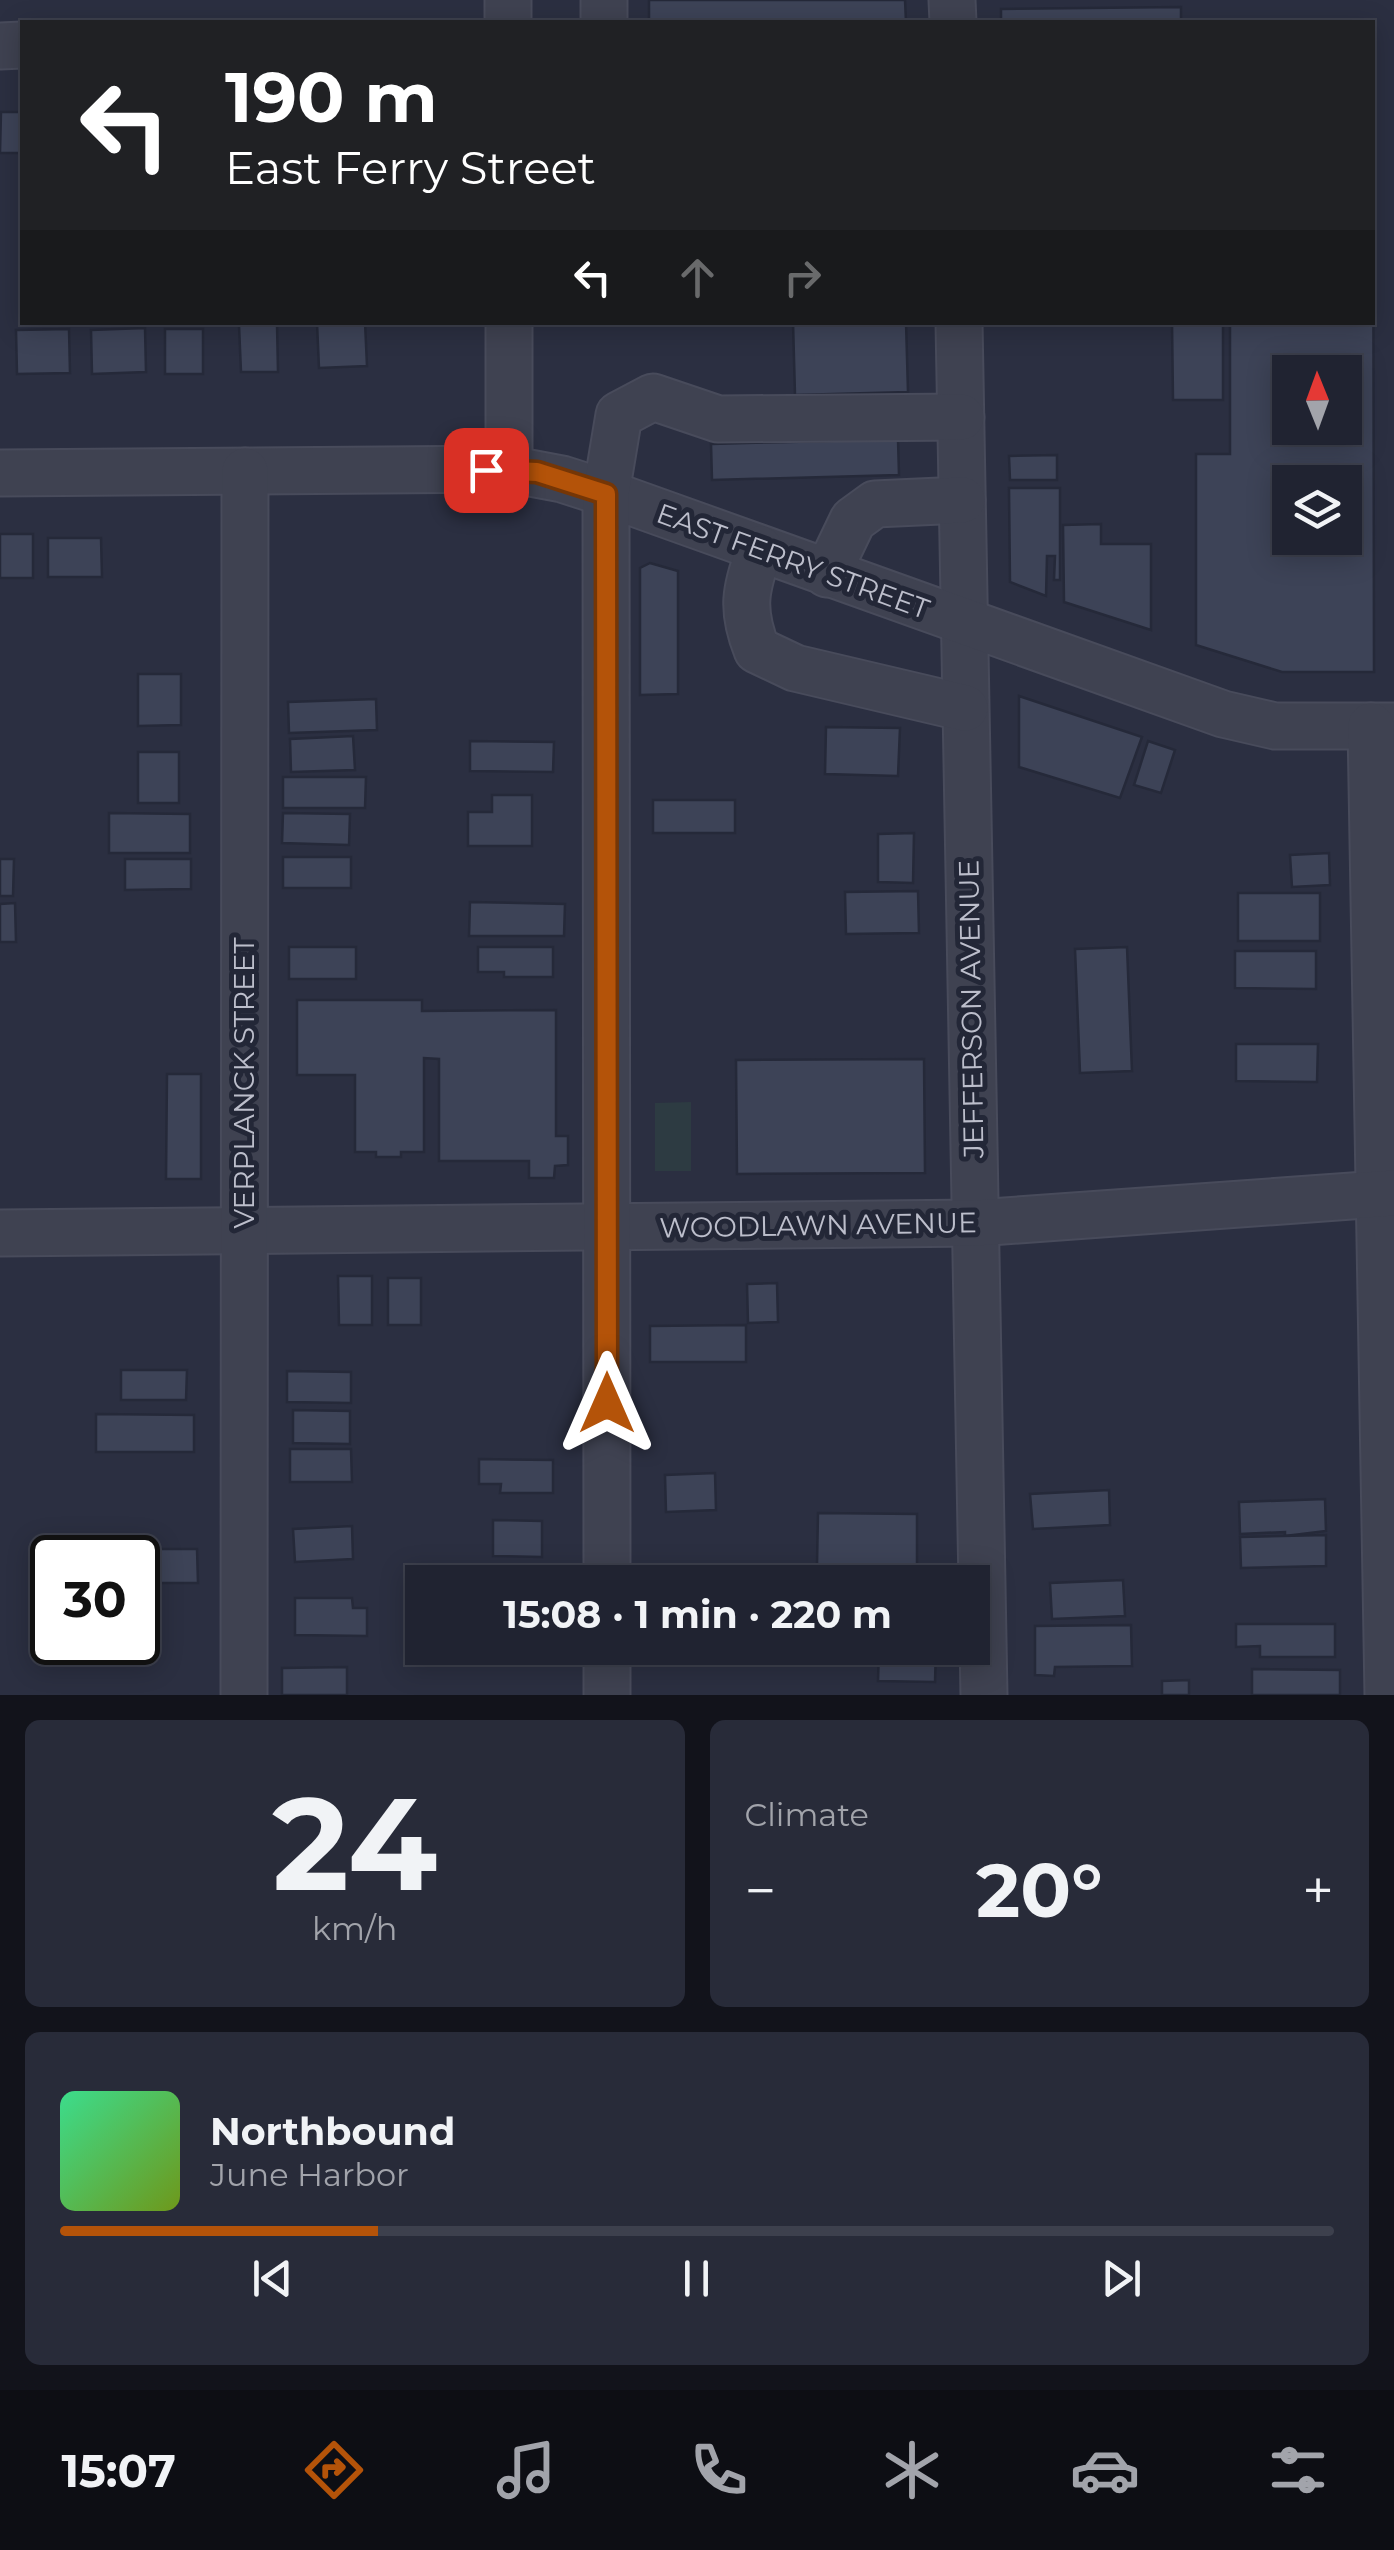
<!DOCTYPE html>
<meta charset="utf-8">
<style>
:root{--surface:#202331;--page:#282b39;--text:#f1f3f6;--muted:#a2a4ab;--line:#3d404d;--accent:#b45309}
body{margin:0;font-family:Montserrat,sans-serif;background:var(--page);color:var(--text);height:100vh;display:flex;flex-direction:column;font-size:38px;white-space:nowrap}
*{box-sizing:border-box;margin:0}
p{font-size:32px;color:var(--muted)}
.icon{flex:none;width:55px;height:55px;fill:none;stroke:currentColor;stroke-width:2;stroke-linecap:round;stroke-linejoin:round}
.map{position:relative;height:1695px;overflow:hidden}
.details{display:flex;flex-direction:column;gap:25px;padding:25px;background:#12131b;flex:1}
.details>*{flex:none}
.guide{position:absolute;left:20px;top:20px;width:1355px;height:305px;border-radius:0px;box-shadow:0 5px 25px #0003,0 0 0 2px var(--line);background:#202124;color:#fff;overflow:hidden}
.needle{width:65px;rotate:359deg}
.buttons{position:absolute;left:1272px;top:355px;display:grid;gap:20px}
.buttons a{display:grid;place-items:center;width:90px;height:90px;border-radius:0px;background:var(--surface);box-shadow:0 5px 25px #0003,0 0 0 2px var(--line);font-size:50px}
.speed{position:absolute;left:30px;top:1535px;display:flex;gap:20px;font-size:50px;font-weight:700;text-align:center}
.speed>*{display:grid;place-content:center;width:130px;height:130px;border-radius:50%;background:var(--surface);box-shadow:0 5px 25px #0003,0 0 0 2px var(--line);line-height:1}
.speed .limit{border:5px solid #111;border-radius:15px;background:#fff;color:#111}
.pin{position:absolute;display:grid;place-items:center;width:85px;height:85px;color:#fff;margin:-42px;border-radius:20px;box-shadow:0 5px 15px #0006}
.me{position:absolute;width:110px;margin:-55px;rotate:0deg;stroke-linejoin:round;filter:drop-shadow(0 0 8px #0008)}
.turn{display:flex;align-items:center;gap:35px;height:210px;padding:0 40px;font-size:45px}
.turn .icon{width:130px;height:130px;stroke-width:2.5}
.turn b{display:block;font-size:70px;line-height:85px}
.lanes{display:flex;align-items:center;height:95px;padding:0 40px;background:#0003;justify-content:center;gap:50px;direction:ltr}
.lanes .off{opacity:.35}
.big{font-size:75px;font-weight:700;line-height:1.1}
.details .tile{flex:1;display:flex;flex-direction:column;justify-content:center;gap:15px;min-width:0;padding:0 35px;border-radius:15px;background:var(--page)}
.details .dial{align-items:center;gap:0}
.dial b{font-size:130px;line-height:1}
.song{display:flex;align-items:center;gap:30px}
.cover{width:120px;height:120px;border-radius:15px;background:linear-gradient(135deg,hsl(150 70% 55%),hsl(80 70% 35%))}
.played{height:10px;border-radius:5px;background:linear-gradient(90deg,var(--accent) 25%,var(--line) 25%)}
.keys{display:flex;justify-content:space-around;direction:ltr}
.heat{display:flex;justify-content:space-between;align-items:center;font-size:55px;direction:ltr}
.details .tiles{flex:1;display:grid;gap:25px;grid-template-columns:1fr 1fr}
.tile:last-child{grid-column:span 2}
.trip{position:absolute;left:405px;top:1565px;width:585px;height:100px;border-radius:0px;background:var(--surface);box-shadow:0 5px 25px #0003,0 0 0 2px var(--line);font-weight:700;line-height:100px;text-align:center}
.tab-bar{display:flex;height:160px;justify-content:space-around;align-items:center;background:#0d0e14;color:var(--muted)}
.tab-bar .icon{width:70px;height:70px}
.tab-bar .on{color:var(--accent)}
.tab-bar b{font-size:45px;color:var(--text)}
.map>svg:first-child{display:block}
</style>
<div class="map">
<svg width="1394" height="1695" viewBox="0 0 1394 1695">
<rect width="100%" height="100%" fill="#2b2f41"/>
<!-- green -->
<path fill="#2d3b42" d="M 691,1102 L 691,1171 L 655,1171 L 655,1103 Z"/>
<!-- building -->
<g fill="#3d4357" stroke="#252939" stroke-width="2.5" fill-rule="evenodd">
<path d="M 649,0 L 905,0 L 906,22 L 649,22 Z"/>
<path d="M 1181,7 L 1181,22 L 1001,22 L 1001,9 Z"/>
<path d="M 1373,65 L 1374,672 L 1282,672 L 1196,645 L 1196,454 L 1230,454 L 1230,322 L 1372,322 ZM 1290,372 L 1345,372 L 1345,428 L 1290,428 ZM 1290,482 L 1345,482 L 1345,538 L 1290,538 Z"/>
<path d="M 1,112 L 22,112 L 22,153 L 0,153 Z"/>
<path d="M 365,322 L 367,366 L 319,368 L 317,323 Z"/>
<path d="M 793,322 L 906,322 L 908,392 L 795,395 Z"/>
<path d="M 1172,322 L 1223,322 L 1223,400 L 1173,400 Z"/>
<path d="M 277,324 L 278,372 L 241,372 L 239,325 Z"/>
<path d="M 145,328 L 146,372 L 92,374 L 91,330 Z"/>
<path d="M 69,329 L 70,373 L 17,374 L 16,330 Z"/>
<rect x="165" y="329" width="38" height="45"/>
<path d="M 898,439 L 899,475 L 712,480 L 711,444 Z"/>
<path d="M 1057,455 L 1057,480 L 1010,480 L 1009,456 Z"/>
<path d="M 1009,488 L 1060,488 L 1060,580 L 1054,580 L 1055,556 L 1047,556 L 1046,596 L 1010,582 Z"/>
<path d="M 1101,524 L 1101,544 L 1151,544 L 1151,630 L 1064,602 L 1063,525 Z"/>
<rect x="0" y="534" width="33" height="44"/>
<path d="M 48,538 L 101,538 L 102,577 L 48,577 Z"/>
<path d="M 650,563 L 678,571 L 678,694 L 640,695 L 640,568 Z"/>
<path d="M 138,674 L 181,674 L 181,725 L 138,726 Z"/>
<path d="M 1019,696 L 1142,737 L 1120,798 L 1019,767 Z"/>
<path d="M 376,699 L 377,730 L 289,733 L 288,702 Z"/>
<path d="M 826,727 L 900,728 L 898,776 L 825,774 Z"/>
<path d="M 353,736 L 355,770 L 291,772 L 290,739 Z"/>
<path d="M 470,741 L 554,742 L 553,772 L 470,771 Z"/>
<path d="M 1148,741 L 1175,750 L 1161,793 L 1134,785 Z"/>
<rect x="138" y="752" width="41" height="51"/>
<path d="M 283,777 L 366,777 L 365,808 L 283,808 Z"/>
<path d="M 492,795 L 532,795 L 532,846 L 468,846 L 468,812 L 492,812 Z"/>
<rect x="653" y="800" width="82" height="33"/>
<path d="M 109,813 L 190,814 L 190,853 L 109,853 Z"/>
<path d="M 283,813 L 350,814 L 349,845 L 282,843 Z"/>
<path d="M 914,833 L 913,883 L 878,882 L 878,834 Z"/>
<path d="M 1329,853 L 1330,885 L 1292,887 L 1290,855 Z"/>
<rect x="283" y="857" width="68" height="31"/>
<path d="M 0,859 L 14,859 L 13,896 L 0,896 Z"/>
<path d="M 125,859 L 191,859 L 191,889 L 125,890 Z"/>
<path d="M 918,891 L 919,933 L 846,934 L 845,892 Z"/>
<rect x="1238" y="893" width="82" height="48"/>
<path d="M 470,902 L 565,904 L 564,936 L 469,936 Z"/>
<path d="M 15,903 L 16,942 L 0,942 L 0,904 Z"/>
<rect x="289" y="947" width="67" height="32"/>
<path d="M 478,947 L 553,947 L 553,977 L 504,977 L 504,972 L 478,972 Z"/>
<path d="M 1127,947 L 1132,1071 L 1080,1073 L 1075,949 Z"/>
<path d="M 1235,951 L 1316,951 L 1316,989 L 1235,988 Z"/>
<path d="M 297,1000 L 422,1000 L 422,1011 L 556,1010 L 556,1136 L 568,1136 L 568,1165 L 555,1166 L 554,1178 L 529,1178 L 529,1161 L 439,1161 L 439,1059 L 424,1058 L 424,1152 L 401,1152 L 401,1157 L 376,1157 L 376,1152 L 355,1152 L 355,1075 L 297,1075 Z"/>
<path d="M 1236,1044 L 1318,1044 L 1317,1082 L 1236,1081 Z"/>
<path d="M 924,1059 L 925,1173 L 737,1174 L 736,1060 Z"/>
<path d="M 167,1074 L 201,1074 L 201,1179 L 166,1179 Z"/>
<path d="M 338,1276 L 372,1276 L 372,1325 L 339,1325 Z"/>
<rect x="388" y="1278" width="33" height="47"/>
<path d="M 777,1283 L 778,1322 L 748,1323 L 747,1284 Z"/>
<path d="M 746,1325 L 746,1362 L 650,1362 L 650,1326 Z"/>
<path d="M 121,1370 L 187,1370 L 186,1400 L 121,1400 Z"/>
<path d="M 287,1371 L 351,1372 L 351,1403 L 287,1402 Z"/>
<path d="M 293,1410 L 350,1411 L 350,1444 L 293,1443 Z"/>
<path d="M 96,1414 L 194,1415 L 194,1452 L 96,1452 Z"/>
<path d="M 290,1449 L 351,1449 L 352,1482 L 290,1482 Z"/>
<path d="M 479,1459 L 553,1460 L 553,1493 L 500,1493 L 501,1484 L 479,1484 Z"/>
<path d="M 715,1473 L 716,1510 L 666,1512 L 665,1475 Z"/>
<path d="M 1109,1490 L 1110,1525 L 1033,1529 L 1030,1494 Z"/>
<path d="M 1325,1499 L 1326,1531 L 1285,1536 L 1285,1532 L 1240,1534 L 1239,1502 Z"/>
<path d="M 818,1513 L 917,1514 L 917,1565 L 817,1565 Z"/>
<path d="M 493,1520 L 542,1521 L 542,1557 L 493,1556 Z"/>
<path d="M 352,1526 L 353,1559 L 295,1562 L 293,1529 Z"/>
<path d="M 1326,1535 L 1326,1566 L 1241,1568 L 1240,1537 Z"/>
<path d="M 119,1549 L 197,1549 L 198,1583 L 143,1583 L 143,1575 L 138,1575 L 138,1558 L 119,1558 Z"/>
<path d="M 1123,1580 L 1125,1616 L 1052,1619 L 1050,1583 Z"/>
<path d="M 295,1598 L 352,1598 L 353,1608 L 367,1608 L 367,1636 L 295,1635 Z"/>
<path d="M 1236,1624 L 1335,1624 L 1335,1657 L 1260,1657 L 1260,1646 L 1236,1647 Z"/>
<path d="M 1131,1625 L 1132,1666 L 1055,1667 L 1054,1676 L 1035,1675 L 1035,1626 Z"/>
<path d="M 879,1648 L 936,1648 L 935,1682 L 878,1681 Z"/>
<path d="M 347,1667 L 347,1695 L 282,1695 L 282,1668 Z"/>
<path d="M 1252,1669 L 1340,1670 L 1340,1695 L 1252,1695 Z"/>
<path d="M 1189,1680 L 1189,1695 L 1162,1695 L 1162,1681 Z"/>
</g>
<g fill="none" stroke-linecap="round" stroke-linejoin="round">
<defs>
<g id="minor">
<path d="M 508,0 L 508,22"/>
<path d="M 604,0 L 604,22"/>
<path d="M 952,0 L 953,22"/>
<path d="M 0,46 L 22,45"/>
<path d="M 959,322 L 984,1695"/>
<path d="M 509,469 L 509,322"/>
<path d="M 0,473 L 509,469 L 562,479 L 606,493 L 1223,714 L 1275,726 L 1394,726"/>
<path d="M 760,549 C 745,589 741,610 757,650 L 795,668 L 965,708"/>
<path d="M 827,574 L 853,520 L 875,504 L 962,500"/>
<path d="M 1371,726 L 1388,1695"/>
<path d="M 0,1233 L 976,1223 L 1394,1193"/>
<path d="M 607,1582 L 606,493 L 619,415 L 653,397 L 718,419 L 961,417"/>
<path d="M 244,1695 L 245,471"/>
<path d="M 607,1695 L 607,1648"/>
</g>
</defs>
<!-- minor casing -->
<use href="#minor" stroke="#484b5b" stroke-width="49"/>
<!-- minor -->
<use href="#minor" stroke="#3f4251" stroke-width="45"/>
</g>
<g fill="none" stroke-linecap="round" stroke-linejoin="round">
<defs>
<path id="route" d="M 486,470 L 537,472 L 606,494 L 607,1403"/>
</defs>
<!-- route casing -->
<use href="#route" stroke="#753606" stroke-width="25"/>
<!-- route -->
<use href="#route" stroke="#b45309" stroke-width="18"/>
</g>
<g text-anchor="middle" dominant-baseline="central" stroke-width="10" stroke-linejoin="round" paint-order="stroke">
<!-- street labels -->
<g font-size="28" fill="#bcbecb" stroke="#232737">
<text transform="translate(793 561) rotate(20)">EAST FERRY STREET</text>
<text transform="translate(971 1009) rotate(-91)">JEFFERSON AVENUE</text>
<text transform="translate(244 1083) rotate(-90)">VERPLANCK STREET</text>
<text transform="translate(818 1225) rotate(-1)">WOODLAWN AVENUE</text>
</g>
</g>
</svg>
<div class="buttons">
<a><svg class="needle" viewBox="-14 -14 28 28"><path d="M0-13l5 13h-10z" fill="#e53935"/><path d="M0 13l5-13h-10z" fill="#a2a4ab"/></svg></a>
<a><svg class="icon" aria-label="layers" viewBox="0 0 24 24"><path d="M12 4l9 5-9 5-9-5zM3 14l9 5 9-5"/></svg></a>
</div>
<div class="speed"><div class="limit">30</div></div>
<div class="pin" style="left:486px;top:470px;background:#d93025"><svg class="icon" aria-label="arrive" viewBox="0 0 24 24"><path d="M6 21V4h12l-3 4 3 4H6"/></svg></div>
<svg class="me" style="left:607px;top:1403px" viewBox="-20 -20 40 40"><path d="M0-17L14 15 0 8-14 15z" fill="#b45309" stroke="#fff" stroke-width="4"/></svg>
<div class="trip">15:08 · 1 min · 220 m</div>
<div class="guide">
<div class="turn"><svg class="icon" aria-label="left" viewBox="0 0 24 24"><path d="M17 20v-9H6M10 6l-5 5 5 5"/></svg><div><b>190 m</b>East Ferry Street</div></div>
<div class="lanes"><svg class="icon" aria-label="left" viewBox="0 0 24 24"><path d="M17 20v-9H6M10 6l-5 5 5 5"/></svg><svg class="icon off" aria-label="ahead" viewBox="0 0 24 24"><path d="M12 20V5M6 11l6-6 6 6"/></svg><svg class="icon off" aria-label="right" viewBox="0 0 24 24"><path d="M7 20v-9h11M14 6l5 5-5 5"/></svg></div>
</div>
</div>
<section class="details">
<div class="tiles">
<div class="tile dial"><b>24</b><p>km/h</p></div>
<div class="tile"><p>Climate</p>
<div class="heat"><a>−</a><b class="big">20°</b><a>+</a></div>
</div>
<div class="tile">
<div class="song"><i class="cover"></i><div><b>Northbound</b><p>June Harbor</p></div></div>
<div class="played"></div>
<div class="keys"><svg class="icon" aria-label="previous" viewBox="0 0 24 24"><path d="M18 5L8 12l10 7zM5 5v14"/></svg><svg class="icon" aria-label="pause" viewBox="0 0 24 24"><path d="M8 5v14M16 5v14"/></svg><svg class="icon" aria-label="next" viewBox="0 0 24 24"><path d="M6 5l10 7-10 7zM19 5v14"/></svg></div>
</div>
</div>
</section>
<nav class="tab-bar">
<b>15:07</b>
<svg class="icon on" aria-label="directions" viewBox="0 0 24 24"><path d="M12 3l9 9-9 9-9-9zM9 14v-3h6M13 9l2 2-2 2"/></svg>
<svg class="icon" aria-label="music" viewBox="0 0 24 24"><path d="M9 18V5l10-2v13"/><circle cx="6" cy="18" r="3"/><circle cx="16" cy="16" r="3"/></svg>
<svg class="icon" aria-label="phone" viewBox="0 0 24 24"><path d="M5 4h4l2 5-3 2q2 4 5 5l2-3 5 2v4C11 20 4 13 5 4z"/></svg>
<svg class="icon" aria-label="climate" viewBox="0 0 24 24"><path d="M12 3v18M4 7l16 10M4 17L20 7"/></svg>
<svg class="icon" aria-label="car" viewBox="0 0 24 24"><path d="M5 17H2v-5l4-1 3-4h7l3 4 3 1v5h-3M9 17h6M6 11h13"/><circle cx="7" cy="17" r="2"/><circle cx="17" cy="17" r="2"/></svg>
<svg class="icon" aria-label="filters" viewBox="0 0 24 24"><path d="M4 7h16M4 17h16"/><circle cx="9" cy="7" r="2"/><circle cx="15" cy="17" r="2"/></svg>
</nav>
